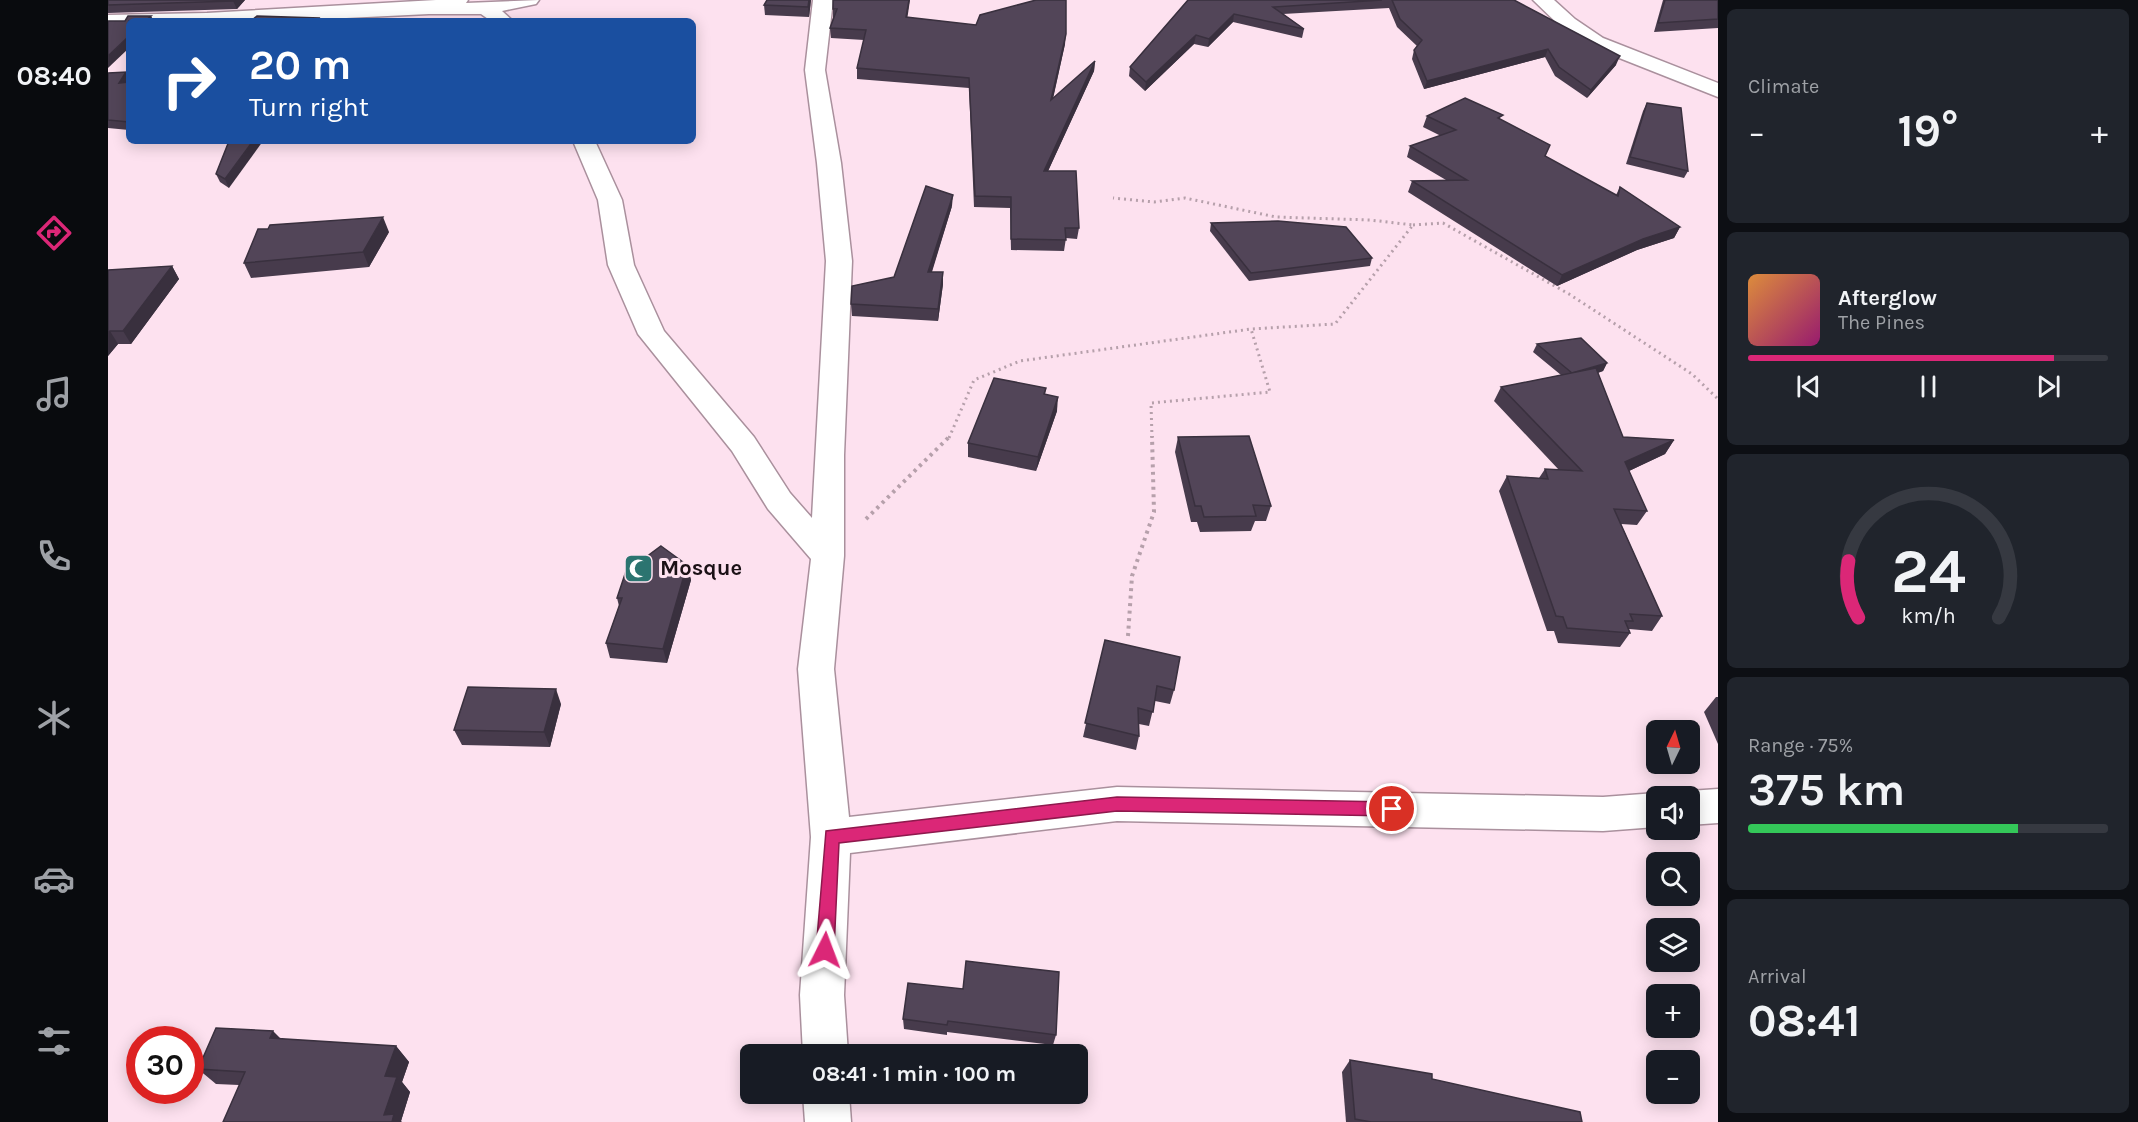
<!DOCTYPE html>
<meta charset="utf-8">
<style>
:root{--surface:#171b24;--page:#20242c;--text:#f1f3f6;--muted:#9ea1a6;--line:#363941;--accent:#db2777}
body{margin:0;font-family:Karla,sans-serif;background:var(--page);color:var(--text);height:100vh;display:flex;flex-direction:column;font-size:22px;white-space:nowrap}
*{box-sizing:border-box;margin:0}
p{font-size:20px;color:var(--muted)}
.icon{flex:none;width:33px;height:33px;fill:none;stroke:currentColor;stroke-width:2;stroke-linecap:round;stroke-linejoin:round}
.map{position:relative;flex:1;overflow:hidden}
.sheet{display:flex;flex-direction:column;gap:9px;padding:9px;background:#0d0f14;width:420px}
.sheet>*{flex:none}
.guide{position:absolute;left:18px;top:18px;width:570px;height:126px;border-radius:9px;box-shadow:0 3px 15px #0003;background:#1a4fa0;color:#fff;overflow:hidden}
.needle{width:39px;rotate:5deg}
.buttons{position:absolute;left:1538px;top:720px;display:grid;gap:12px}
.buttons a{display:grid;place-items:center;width:54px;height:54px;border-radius:9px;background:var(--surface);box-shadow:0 3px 15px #0003;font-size:30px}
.speed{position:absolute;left:18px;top:1026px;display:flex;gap:12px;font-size:30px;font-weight:700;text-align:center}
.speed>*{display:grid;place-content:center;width:78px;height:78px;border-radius:50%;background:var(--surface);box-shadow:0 3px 15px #0003;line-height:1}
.speed .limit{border:9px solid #d22;background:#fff;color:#111}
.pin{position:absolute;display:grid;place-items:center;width:51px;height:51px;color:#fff;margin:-26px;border:3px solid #fff;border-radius:50%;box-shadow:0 2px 6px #0007}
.me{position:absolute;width:66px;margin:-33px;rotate:3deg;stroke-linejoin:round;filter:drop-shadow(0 0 4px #0008)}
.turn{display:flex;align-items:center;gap:21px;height:126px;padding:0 24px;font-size:27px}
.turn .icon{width:78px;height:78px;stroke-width:2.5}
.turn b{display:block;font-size:42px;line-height:51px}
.big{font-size:45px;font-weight:700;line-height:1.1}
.sheet .card{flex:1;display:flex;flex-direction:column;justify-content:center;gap:9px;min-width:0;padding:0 21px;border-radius:9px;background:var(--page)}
.sheet .dial{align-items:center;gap:0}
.dial svg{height:156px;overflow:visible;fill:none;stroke:var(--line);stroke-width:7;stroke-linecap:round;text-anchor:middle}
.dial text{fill:var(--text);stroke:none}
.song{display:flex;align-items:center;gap:18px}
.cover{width:72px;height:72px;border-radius:9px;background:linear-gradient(135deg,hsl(30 70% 55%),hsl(320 70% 35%))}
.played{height:6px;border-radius:3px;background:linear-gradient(90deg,var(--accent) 85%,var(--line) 85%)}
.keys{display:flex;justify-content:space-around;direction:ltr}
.heat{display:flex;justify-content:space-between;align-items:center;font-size:33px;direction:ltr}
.charge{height:9px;border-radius:4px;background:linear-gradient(90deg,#34c759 75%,var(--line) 0)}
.trip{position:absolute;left:632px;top:1044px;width:348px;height:60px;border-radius:9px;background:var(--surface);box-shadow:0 3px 15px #0003;font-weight:700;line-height:60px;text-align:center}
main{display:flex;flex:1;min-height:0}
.menu{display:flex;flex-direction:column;width:108px;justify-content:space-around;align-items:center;background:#090b0e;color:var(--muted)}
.menu .icon{width:42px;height:42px}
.menu .active{color:var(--accent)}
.menu b{font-size:27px;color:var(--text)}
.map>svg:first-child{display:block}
</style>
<main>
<nav class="menu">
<b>08:40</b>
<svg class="icon active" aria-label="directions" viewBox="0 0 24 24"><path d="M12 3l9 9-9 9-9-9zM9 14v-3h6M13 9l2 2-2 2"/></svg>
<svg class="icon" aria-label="music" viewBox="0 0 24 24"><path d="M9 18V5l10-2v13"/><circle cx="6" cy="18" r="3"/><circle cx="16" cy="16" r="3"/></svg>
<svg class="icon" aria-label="phone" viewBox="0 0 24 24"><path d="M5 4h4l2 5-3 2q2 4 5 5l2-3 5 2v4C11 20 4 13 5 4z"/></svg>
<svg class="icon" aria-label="climate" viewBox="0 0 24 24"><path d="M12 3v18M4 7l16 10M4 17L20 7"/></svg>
<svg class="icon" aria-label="car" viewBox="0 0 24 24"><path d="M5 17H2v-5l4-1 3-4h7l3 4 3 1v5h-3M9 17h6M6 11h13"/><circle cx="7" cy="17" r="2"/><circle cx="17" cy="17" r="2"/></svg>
<svg class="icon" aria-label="filters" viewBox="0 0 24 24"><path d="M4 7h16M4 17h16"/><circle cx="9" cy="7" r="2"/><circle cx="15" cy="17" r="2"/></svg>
</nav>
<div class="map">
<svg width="1610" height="1122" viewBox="0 0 1610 1122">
<rect width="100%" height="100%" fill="#fde1ef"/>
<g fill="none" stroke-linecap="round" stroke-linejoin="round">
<defs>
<g id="minor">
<path d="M 328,0 L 360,0 L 358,3 L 431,0 L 428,4 L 394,11 L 405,21 L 383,21 L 373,14 L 321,14 L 176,21 L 21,21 L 21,26 L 0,27 L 0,15 L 99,13 Z"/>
<path d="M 705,0 L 725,0 L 717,70 L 733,163 L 744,261 L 736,455 L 736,556 L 726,669 L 741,817 L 1009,787 L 1495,797 L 1548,793 L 1558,796 L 1548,796 L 1548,827 L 1495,831 L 1009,821 L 742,853 L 736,995 L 740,1054 L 695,1054 L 692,995 L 703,837 L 690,669 L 703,559 L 660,509 L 624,451 L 530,334 L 500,265 L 490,200 L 465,141 L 487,141 L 514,200 L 526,265 L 556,331 L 646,437 L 682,493 L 704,518 L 718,261 L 709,163 L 697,70 Z"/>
<path d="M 1425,0 L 1446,0 L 1467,19 L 1495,38 L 1610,83 L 1610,97 L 1481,46 L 1453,27 Z"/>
<path d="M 1610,789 L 1610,823 L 1581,825 L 1581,796 L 1567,796 L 1581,791 Z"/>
<path d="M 695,1094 L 741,1094 L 743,1122 L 697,1122 Z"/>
</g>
</defs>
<!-- minor casing -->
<use href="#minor" stroke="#aa909d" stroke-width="3"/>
<!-- path-far1 -->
<g stroke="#b6a0ab" stroke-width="3" stroke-dasharray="2 4" stroke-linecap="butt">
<path d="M 1305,225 L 1335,223 L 1461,294 L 1584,374 L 1610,399"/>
<path d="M 841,438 L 866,380 L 912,361 L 1143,329 L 1227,324 L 1305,225 L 1262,220 L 1168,217 L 1077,198 L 1046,202 L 1005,198"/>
<path d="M 1044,438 L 1043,403 L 1162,392 L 1143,329"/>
</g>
<!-- path -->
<g stroke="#b6a0ab" stroke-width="4" stroke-dasharray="3 4.5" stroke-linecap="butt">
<path d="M 758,519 L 842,436"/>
<path d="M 1020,636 L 1024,576 L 1046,512 L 1044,436"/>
</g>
<!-- minor -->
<use href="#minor" fill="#fff" fill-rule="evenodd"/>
</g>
<!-- wall -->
<g fill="#473b4c">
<path d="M 0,0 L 137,0 L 129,9 L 0,13 Z"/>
<path d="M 659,0 L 703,0 L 701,17 L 657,15 L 656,5 Z"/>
<path d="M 1080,0 L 1406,0 L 1508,65 L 1479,98 L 1447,76 L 1437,57 L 1316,89 L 1304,59 L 1306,50 L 1309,46 L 1289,27 L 1281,8 L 1175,14 L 1196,29 L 1194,38 L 1125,22 L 1100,47 L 1086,44 L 1037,91 L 1021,76 L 1022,67 Z"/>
<path d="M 1555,0 L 1610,0 L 1610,28 L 1546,32 Z"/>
<path d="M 725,9 L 799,17 L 957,44 L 945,99 L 987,61 L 986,71 L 940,171 L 971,228 L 969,239 L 958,238 L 956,251 L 903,250 L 902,208 L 866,207 L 861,88 L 749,79 L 749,68 L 756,40 L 723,38 L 722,28 L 725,18 Z"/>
<path d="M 18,72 L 21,79 L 21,130 L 0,128 L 0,73 Z"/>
<path d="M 1539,103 L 1580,171 L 1576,178 L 1518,164 L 1535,111 Z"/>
<path d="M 1319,116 L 1393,120 L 1437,157 L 1508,195 L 1512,187 L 1572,227 L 1566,238 L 1529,250 L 1449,286 L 1300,192 L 1304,181 L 1338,180 L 1299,157 L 1302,146 L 1333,136 L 1315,127 Z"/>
<path d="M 121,141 L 121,188 L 112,182 L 108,174 Z"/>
<path d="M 844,206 L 824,272 L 835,272 L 835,284 L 830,321 L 744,316 L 743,304 L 786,277 Z"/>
<path d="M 1103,223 L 1264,258 L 1262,266 L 1141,281 L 1102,231 Z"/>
<path d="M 281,232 L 261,267 L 143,278 L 136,263 Z"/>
<path d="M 64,266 L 71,279 L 23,344 L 10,344 L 0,356 L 0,270 Z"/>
<path d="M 1429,344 L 1499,363 L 1495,371 L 1490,373 L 1515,437 L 1566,440 L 1557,454 L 1521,471 L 1539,511 L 1529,525 L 1513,524 L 1554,616 L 1544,631 L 1521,629 L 1522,633 L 1512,647 L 1450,643 L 1446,631 L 1439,631 L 1391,491 L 1399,476 L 1431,478 L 1437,469 L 1451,470 L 1386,401 L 1393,387 L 1453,375 L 1425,352 Z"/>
<path d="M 938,388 L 937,395 L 949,411 L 928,471 L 860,457 L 860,443 Z"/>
<path d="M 1070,437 L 1163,506 L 1158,521 L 1147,521 L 1143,531 L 1092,532 L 1089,522 L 1083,522 L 1067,452 Z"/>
<path d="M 579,565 L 583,580 L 559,663 L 502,658 L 498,643 L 511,606 L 509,598 Z"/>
<path d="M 997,640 L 1066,690 L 1062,704 L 1047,701 L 1041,726 L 1031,724 L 1031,736 L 1028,750 L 975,737 Z"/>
<path d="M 1608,697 L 1610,697 L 1610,744 L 1596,712 Z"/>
<path d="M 453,704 L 442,747 L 354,745 L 346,730 Z"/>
<path d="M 800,983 L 948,1035 L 945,1045 L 839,1032 L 839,1035 L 796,1029 L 795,1019 Z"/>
<path d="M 173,1039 L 288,1046 L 301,1062 L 294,1082 L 302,1092 L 293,1121 L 131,1085 L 108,1084 L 90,1069 Z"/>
<path d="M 1242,1060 L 1324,1079 L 1474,1122 L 1238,1122 L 1234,1072 Z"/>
</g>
<!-- shaded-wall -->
<g fill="#39303e">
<path d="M 127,0 L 137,0 L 129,9 L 125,1 Z"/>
<path d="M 701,0 L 703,0 L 701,17 L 700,7 Z"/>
<path d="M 801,0 L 802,0 L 798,27 L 798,17 Z"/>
<path d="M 1126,14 L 1125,22 L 1100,47 L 1101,39 Z"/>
<path d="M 43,16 L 46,21 L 37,21 Z"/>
<path d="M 958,34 L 957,44 L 942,111 L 943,100 Z"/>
<path d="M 1088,35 L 1086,44 L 1037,91 L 1038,82 Z"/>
<path d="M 21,36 L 21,48 L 0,68 L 0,56 Z"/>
<path d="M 1440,49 L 1437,57 L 1316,89 L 1319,81 Z"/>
<path d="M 1512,56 L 1508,65 L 1479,98 L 1483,90 Z"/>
<path d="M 987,61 L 986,71 L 935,182 L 936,171 Z"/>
<path d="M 18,72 L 21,81 L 15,91 L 11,83 Z"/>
<path d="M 145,141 L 155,141 L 121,188 L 117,179 Z"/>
<path d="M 845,195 L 844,206 L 820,283 L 820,272 Z"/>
<path d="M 275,217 L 281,232 L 261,267 L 255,252 Z"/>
<path d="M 1572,227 L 1566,238 L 1529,250 L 1449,286 L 1454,275 L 1535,239 Z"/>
<path d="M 64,266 L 71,279 L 23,344 L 15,331 Z"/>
<path d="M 835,272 L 835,284 L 830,321 L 830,309 Z"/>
<path d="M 2,331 L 10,344 L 0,356 L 0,333 Z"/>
<path d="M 1499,363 L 1495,371 L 1461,381 L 1465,373 Z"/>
<path d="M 950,397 L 949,411 L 928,471 L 930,457 Z"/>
<path d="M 1566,440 L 1557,454 L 1508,477 L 1517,462 Z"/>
<path d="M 579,565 L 583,580 L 559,663 L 555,649 Z"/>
<path d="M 448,689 L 453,704 L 442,747 L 436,732 Z"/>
<path d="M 165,1031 L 181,1047 L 162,1038 Z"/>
<path d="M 288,1046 L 301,1062 L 294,1082 L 302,1092 L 293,1121 L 294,1122 L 284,1122 L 276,1115 L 277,1076 Z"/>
</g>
<!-- building -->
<g fill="#524558" stroke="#39303e" stroke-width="1.5">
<path d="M 0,0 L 127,0 L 125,1 L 0,5 Z"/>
<path d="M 659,0 L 701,0 L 700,7 L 656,5 Z"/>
<path d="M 725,0 L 801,0 L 798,17 L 868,25 L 872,15 L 928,0 L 958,0 L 958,34 L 943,100 L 987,61 L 936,171 L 968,171 L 971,228 L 957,228 L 958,240 L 903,239 L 903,197 L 867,196 L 861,78 L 749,68 L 758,30 L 722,28 L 729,9 L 725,9 Z"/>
<path d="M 1080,0 L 1274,0 L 1165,7 L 1196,29 L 1126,14 L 1101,39 L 1088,35 L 1038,82 L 1022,67 Z"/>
<path d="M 1284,0 L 1406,0 L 1512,56 L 1483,90 L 1451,67 L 1440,49 L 1319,81 L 1306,50 L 1314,40 L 1292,19 Z"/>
<path d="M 1557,0 L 1610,0 L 1610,19 L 1550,23 Z"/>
<path d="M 20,16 L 43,16 L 37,21 L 21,21 L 21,36 L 0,56 L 0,21 L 17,21 Z"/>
<path d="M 149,16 L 211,18 L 209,21 L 143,21 Z"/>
<path d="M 18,72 L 11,83 L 21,82 L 21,122 L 0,120 L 0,73 Z"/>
<path d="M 1357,98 L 1395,115 L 1390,118 L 1442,145 L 1437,156 L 1510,196 L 1512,187 L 1572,227 L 1535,239 L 1454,275 L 1304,181 L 1359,180 L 1302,146 L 1348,130 L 1319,116 Z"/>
<path d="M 1539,103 L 1573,108 L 1580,171 L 1522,157 Z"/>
<path d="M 121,141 L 145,141 L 117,179 L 108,174 Z"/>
<path d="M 818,186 L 845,195 L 820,272 L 835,272 L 830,309 L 743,304 L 744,286 L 786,277 Z"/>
<path d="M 275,217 L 255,252 L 136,263 L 150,229 L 160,229 L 162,225 Z"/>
<path d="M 1170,221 L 1238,227 L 1264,258 L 1143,273 L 1103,223 Z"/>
<path d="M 64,266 L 15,331 L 2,331 L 0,333 L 0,270 Z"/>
<path d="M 1473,338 L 1499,363 L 1464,373 L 1429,344 Z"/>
<path d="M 1488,368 L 1515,437 L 1566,440 L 1517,462 L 1539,511 L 1506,509 L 1554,616 L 1522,614 L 1525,621 L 1517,621 L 1522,633 L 1459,628 L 1455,617 L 1448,616 L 1399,476 L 1440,479 L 1437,469 L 1474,471 L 1393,387 Z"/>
<path d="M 886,378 L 938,388 L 936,394 L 950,397 L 930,457 L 860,443 Z"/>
<path d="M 1141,436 L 1163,506 L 1145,505 L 1148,516 L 1096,517 L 1093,506 L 1087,506 L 1070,437 Z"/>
<path d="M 553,546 L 579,565 L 555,649 L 498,643 L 514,598 L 509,598 L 523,556 L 538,557 Z"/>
<path d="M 997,640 L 1072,657 L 1066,690 L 1049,686 L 1045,712 L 1030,708 L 1031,736 L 977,723 Z"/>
<path d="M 360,687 L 448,689 L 436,732 L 346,730 Z"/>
<path d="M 858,961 L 951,972 L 948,1035 L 840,1021 L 839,1025 L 795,1019 L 800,983 L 855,989 Z"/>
<path d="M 108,1028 L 165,1031 L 162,1038 L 288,1046 L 277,1076 L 289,1077 L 276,1115 L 286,1114 L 284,1122 L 115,1122 L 137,1072 L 90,1069 Z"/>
<path d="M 1242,1060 L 1324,1074 L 1324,1079 L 1472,1112 L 1474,1122 L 1263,1122 L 1247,1119 Z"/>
</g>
<!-- route -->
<path fill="#db2777" stroke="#8e194d" stroke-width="1.5" d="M 1009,797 L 1284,802 L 1290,804 L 1292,809 L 1290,814 L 1284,816 L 1009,811 L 731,843 L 726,950 L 723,955 L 717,958 L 711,955 L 708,950 L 718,831 Z"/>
<!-- icons -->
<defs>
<symbol id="mosque-square" viewBox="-11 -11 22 22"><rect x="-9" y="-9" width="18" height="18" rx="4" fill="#2b7470" stroke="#fde1ef"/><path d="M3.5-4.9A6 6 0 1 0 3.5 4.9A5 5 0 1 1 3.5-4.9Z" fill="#fff"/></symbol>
</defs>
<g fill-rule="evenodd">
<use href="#mosque-square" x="514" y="552" width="33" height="33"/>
</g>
<g text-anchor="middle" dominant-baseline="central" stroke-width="6" stroke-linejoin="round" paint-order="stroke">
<!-- poi labels -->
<g font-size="22" font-weight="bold" fill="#1b1116" stroke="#fde1ef" text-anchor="start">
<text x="552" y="568">Mosque</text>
</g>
</g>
</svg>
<div class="buttons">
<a><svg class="needle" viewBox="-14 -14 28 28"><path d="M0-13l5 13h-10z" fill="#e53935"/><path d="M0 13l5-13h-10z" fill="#9ea1a6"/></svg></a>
<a><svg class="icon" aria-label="sound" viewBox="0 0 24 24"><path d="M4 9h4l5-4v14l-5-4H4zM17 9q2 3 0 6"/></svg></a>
<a><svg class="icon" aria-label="search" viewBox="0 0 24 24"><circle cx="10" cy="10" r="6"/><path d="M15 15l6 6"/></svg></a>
<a><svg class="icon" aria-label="layers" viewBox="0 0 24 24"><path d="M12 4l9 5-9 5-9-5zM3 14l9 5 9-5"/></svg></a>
<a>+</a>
<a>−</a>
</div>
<div class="speed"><div class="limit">30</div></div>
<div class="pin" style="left:1284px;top:809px;background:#d93025"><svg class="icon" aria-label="arrive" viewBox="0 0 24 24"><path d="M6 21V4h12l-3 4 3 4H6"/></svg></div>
<svg class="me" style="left:717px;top:950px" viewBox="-20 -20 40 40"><path d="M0-17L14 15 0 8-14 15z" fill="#db2777" stroke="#fff" stroke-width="4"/></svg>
<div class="trip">08:41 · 1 min · 100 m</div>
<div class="guide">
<div class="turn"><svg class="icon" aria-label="right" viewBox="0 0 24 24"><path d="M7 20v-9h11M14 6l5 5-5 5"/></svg><div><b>20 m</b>Turn right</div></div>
</div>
</div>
<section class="sheet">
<div class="card"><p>Climate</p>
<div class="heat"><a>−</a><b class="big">19°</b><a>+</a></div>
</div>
<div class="card">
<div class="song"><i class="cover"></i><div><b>Afterglow</b><p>The Pines</p></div></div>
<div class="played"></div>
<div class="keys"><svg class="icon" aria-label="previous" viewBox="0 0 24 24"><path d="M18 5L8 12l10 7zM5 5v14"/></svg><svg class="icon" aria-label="pause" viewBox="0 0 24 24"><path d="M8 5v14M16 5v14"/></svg><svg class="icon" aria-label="next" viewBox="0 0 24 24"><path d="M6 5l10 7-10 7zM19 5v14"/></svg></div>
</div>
<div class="card dial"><svg viewBox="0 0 100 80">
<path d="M14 69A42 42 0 1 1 86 69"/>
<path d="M14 69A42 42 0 0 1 9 40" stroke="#db2777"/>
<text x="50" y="56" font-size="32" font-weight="700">24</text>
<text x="50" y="72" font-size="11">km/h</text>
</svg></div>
<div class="card"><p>Range · 75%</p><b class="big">375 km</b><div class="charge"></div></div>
<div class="card"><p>Arrival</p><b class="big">08:41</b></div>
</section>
</main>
